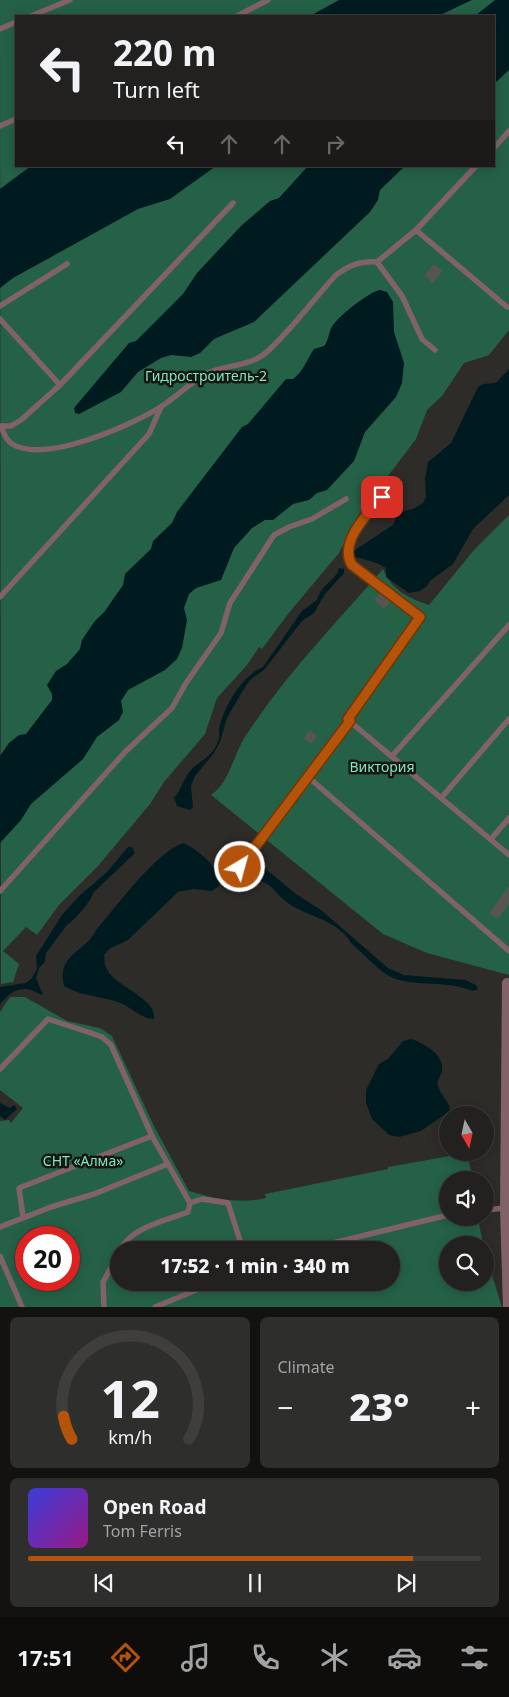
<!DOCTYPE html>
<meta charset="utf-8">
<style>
:root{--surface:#22211f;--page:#2e2e2c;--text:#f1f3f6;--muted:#a2a3a4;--line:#3f3e3d;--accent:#b45309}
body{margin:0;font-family:"Noto Sans",sans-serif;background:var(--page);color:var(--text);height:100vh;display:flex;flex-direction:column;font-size:19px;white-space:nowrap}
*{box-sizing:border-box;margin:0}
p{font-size:16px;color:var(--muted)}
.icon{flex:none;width:28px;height:28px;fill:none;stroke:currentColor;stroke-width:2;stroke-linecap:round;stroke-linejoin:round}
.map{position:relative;height:1307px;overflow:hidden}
.details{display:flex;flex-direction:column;gap:10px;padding:10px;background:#131211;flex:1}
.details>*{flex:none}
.top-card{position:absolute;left:15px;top:15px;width:480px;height:152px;border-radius:0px;box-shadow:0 2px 12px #0003,0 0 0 1px var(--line);background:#22211f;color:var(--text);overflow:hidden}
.needle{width:32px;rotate:171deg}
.controls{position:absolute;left:439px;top:1106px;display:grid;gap:10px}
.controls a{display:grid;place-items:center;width:55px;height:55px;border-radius:50%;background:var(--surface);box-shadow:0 2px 12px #0003,0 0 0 1px var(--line);font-size:25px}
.speed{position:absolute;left:15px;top:1226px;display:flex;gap:10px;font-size:25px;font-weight:700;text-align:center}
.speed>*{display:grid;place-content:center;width:65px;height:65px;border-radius:50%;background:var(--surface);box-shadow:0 2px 12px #0003,0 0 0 1px var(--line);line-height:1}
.speed .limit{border:8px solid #d22;background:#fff;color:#111}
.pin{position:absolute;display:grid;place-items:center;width:42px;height:42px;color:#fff;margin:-21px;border-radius:10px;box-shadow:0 2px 8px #0006}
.me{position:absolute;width:55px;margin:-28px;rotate:37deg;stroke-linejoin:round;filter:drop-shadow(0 0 4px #0008)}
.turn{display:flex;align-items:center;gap:18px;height:105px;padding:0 15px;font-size:22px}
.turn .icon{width:65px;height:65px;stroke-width:2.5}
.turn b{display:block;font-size:35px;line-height:42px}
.lanes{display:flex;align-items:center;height:48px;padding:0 15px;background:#0003;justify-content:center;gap:25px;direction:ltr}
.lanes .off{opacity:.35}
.big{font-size:38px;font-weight:800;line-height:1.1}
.details .widget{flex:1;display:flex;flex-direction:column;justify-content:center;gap:8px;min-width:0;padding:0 18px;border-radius:8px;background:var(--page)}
.details .dial{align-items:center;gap:0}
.dial svg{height:130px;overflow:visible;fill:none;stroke:var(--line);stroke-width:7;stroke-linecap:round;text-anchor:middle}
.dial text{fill:var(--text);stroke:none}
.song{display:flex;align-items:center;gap:15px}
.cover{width:60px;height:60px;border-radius:8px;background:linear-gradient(135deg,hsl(240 70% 55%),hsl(310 70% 35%))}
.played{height:5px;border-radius:2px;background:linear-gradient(90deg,var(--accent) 85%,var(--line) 85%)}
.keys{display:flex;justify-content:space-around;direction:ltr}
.heat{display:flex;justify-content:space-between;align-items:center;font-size:28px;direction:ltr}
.details .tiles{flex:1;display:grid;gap:10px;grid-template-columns:1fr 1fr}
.widget:last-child{grid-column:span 2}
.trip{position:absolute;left:110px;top:1241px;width:290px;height:50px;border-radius:25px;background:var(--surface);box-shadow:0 2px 12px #0003,0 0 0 1px var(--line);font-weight:800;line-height:50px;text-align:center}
.dock{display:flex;height:80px;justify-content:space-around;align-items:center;background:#0e0d0c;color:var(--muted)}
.dock .icon{width:35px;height:35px}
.dock .on{color:var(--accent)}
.dock b{font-size:22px;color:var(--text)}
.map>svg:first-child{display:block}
</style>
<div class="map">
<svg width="509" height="1307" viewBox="0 0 509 1307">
<rect width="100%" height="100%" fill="#2e2c29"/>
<!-- green -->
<g fill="#246147" fill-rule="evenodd">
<path d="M 0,0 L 509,0 L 509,330 L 489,355 L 464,363 L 442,396 L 427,410 L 416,439 L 357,517 L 339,553 L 288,614 L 262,649 L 259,647 L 247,665 L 217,698 L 205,734 L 164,782 L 150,804 L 98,866 L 59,905 L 37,935 L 26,927 L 3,951 L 19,964 L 13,982 L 1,984 ZM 16,16 L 494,16 L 494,166 L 16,166 Z"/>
<path d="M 509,515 L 509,975 L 427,953 L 383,934 L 211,795 C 230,782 233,755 245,737 C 284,676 336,623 383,569 C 391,590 409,598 429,605 L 474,550 Z"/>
<path d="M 10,997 L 25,997 L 67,1021 L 100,1028 L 112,1036 L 154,1126 L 189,1191 C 215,1199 240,1204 266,1198 L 265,1194 L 388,1169 L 388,1167 L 467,1153 L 473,1180 L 448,1180 L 448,1218 L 478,1218 L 483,1245 L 448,1245 L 448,1282 L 485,1282 L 485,1253 L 502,1307 L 0,1307 L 0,1121 L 9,1120 L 11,1123 L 23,1108 L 0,1090 L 0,1012 ZM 26,1238 L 69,1238 L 69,1280 L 26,1280 ZM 119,1250 L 391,1250 L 391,1282 L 119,1282 Z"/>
</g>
<!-- water -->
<g fill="#001b20">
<path d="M 339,0 L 472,0 L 438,16 L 310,16 Z"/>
<path d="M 495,0 L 509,0 L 509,70 L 494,84 L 494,16 L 475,16 Z"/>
<path d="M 31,166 L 216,166 L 170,199 L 138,209 L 13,278 L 0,288 L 0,189 Z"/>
<path d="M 308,166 L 405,166 L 380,190 L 378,200 L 370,212 L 254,322 L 214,339 L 200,353 L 191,357 L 171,355 L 161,358 L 138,372 L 121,392 L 79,414 L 75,413 L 74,408 L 129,343 L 136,341 L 183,294 L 197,273 L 241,226 L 270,201 L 279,198 Z"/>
<path d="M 380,290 L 387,292 L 393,302 L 394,332 L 404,363 L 402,383 L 396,397 L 365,432 L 354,461 L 327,490 L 317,493 L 309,500 L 293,504 L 273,520 L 265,520 L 252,528 L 234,548 L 221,580 L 196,588 L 189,594 L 184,608 L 187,620 L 182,648 L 177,659 L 165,670 L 128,690 L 121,701 L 123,712 L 119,720 L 97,737 L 83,759 L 31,804 L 21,820 L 0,843 L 0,756 L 9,743 L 19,735 L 26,734 L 52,700 L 52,694 L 47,685 L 56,671 L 67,664 L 80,649 L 82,640 L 94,622 L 105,611 L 123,585 L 125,574 L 151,549 L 153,541 L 172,523 L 177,512 L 242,427 L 248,424 L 286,379 L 293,379 C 304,371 307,359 314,349 L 324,346 C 329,341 328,332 333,325 C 339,316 370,291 380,290 Z"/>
<path d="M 509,369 L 509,495 L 473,529 L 453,564 L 430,581 L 427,586 L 420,591 L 409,593 L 386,577 L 386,568 C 375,561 365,560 353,556 L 352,552 L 393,525 L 396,518 L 404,511 L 413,509 L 423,503 L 426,497 L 425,479 L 428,462 L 451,443 L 478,387 L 483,384 L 496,383 Z"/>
<path d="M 339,568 L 344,569 L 344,573 L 325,594 L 314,613 L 302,621 L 264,670 L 250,680 L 242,692 L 227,718 L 220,742 L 214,753 L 195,776 L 191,786 L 193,807 L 190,810 L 177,806 L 174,798 C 182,789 184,775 195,766 C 203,760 215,753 218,741 C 220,738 219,733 219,729 C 224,707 241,676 263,667 L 302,611 L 317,600 C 322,583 336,581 339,568 Z"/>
<path d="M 183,843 C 196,848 222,869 220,885 L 212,891 L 194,889 L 178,892 L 128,940 L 109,949 L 104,955 C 105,959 104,964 106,967 C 112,986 157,997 154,1019 C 141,1019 130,1006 118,1002 C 100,996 81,996 64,986 C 56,954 86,952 96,930 C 116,907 156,852 183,843 Z"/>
<path d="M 128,847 L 132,847 L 135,853 L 93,893 C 92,900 74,921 67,925 L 46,953 L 45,962 L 39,968 L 36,978 L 43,995 C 38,994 36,992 31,990 C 19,986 6,995 0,1005 L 0,987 L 26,983 L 32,978 L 37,969 L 36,956 L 62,915 L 79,896 L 107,872 Z"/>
<path d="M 257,862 L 296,894 L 321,910 L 388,968 L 404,975 L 465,980 L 476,985 L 478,989 L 473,991 C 447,980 416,987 393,978 C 378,971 364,954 351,943 C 337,918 304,917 284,900 C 279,896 275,890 270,886 C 263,881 257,880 252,873 L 252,866 Z"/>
<path d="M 411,1039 C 424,1043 445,1055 442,1071 C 441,1077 436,1080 438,1086 C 441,1096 449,1100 450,1111 L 421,1131 L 399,1137 L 389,1135 L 372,1119 L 366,1103 L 366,1090 L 379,1064 L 388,1059 L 403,1041 Z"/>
<path d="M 0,1103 L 10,1108 L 14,1105 L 17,1109 L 5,1120 L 0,1116 Z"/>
</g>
<!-- building -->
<g fill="#575551">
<path d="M 434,264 L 442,271 L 433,283 L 424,276 Z"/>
<path d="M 380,593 L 390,602 L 384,609 L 374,600 Z"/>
<path d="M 310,730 L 317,736 L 311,744 L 304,738 Z"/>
<path d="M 509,886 L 509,904 L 498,919 L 489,913 Z"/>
</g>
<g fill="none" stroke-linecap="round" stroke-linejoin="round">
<!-- lane -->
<g stroke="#826269" stroke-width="5.5">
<path d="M 31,16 L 70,0"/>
<path d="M 237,16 L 268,0"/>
<path d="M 0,29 L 16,22"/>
<path d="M 0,126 L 16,119"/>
<path d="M 494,148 L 509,131"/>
<path d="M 416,230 L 507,307"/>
<path d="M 377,262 L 402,296 L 422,339 L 435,350"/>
<path d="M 0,306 L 67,264"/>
<path d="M 0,319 L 60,385"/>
<path d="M 0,426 L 11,426 L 21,420 L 60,385 L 233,203"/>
<path d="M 1,426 C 3,432 6,440 12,444 C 45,464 129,426 159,408 C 176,398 190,382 208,373 C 227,364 251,367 268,351 C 292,329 313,300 336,275 C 350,265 359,261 377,262 L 416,230 L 476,166"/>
<path d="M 383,497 C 368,513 338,543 351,565 L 420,617 L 347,719 L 509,855"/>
<path d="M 0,597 L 149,434 L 161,407"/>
<path d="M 392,756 L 509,625"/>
<path d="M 308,777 L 509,951"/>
<path d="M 442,797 L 509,719"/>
<path d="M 491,839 L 509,818"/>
<path d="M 240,867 L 350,721"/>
<path d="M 0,891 L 125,752 L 172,708 L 186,683 L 221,633 L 230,603 L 274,535 L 289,527 L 312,519 L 346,499"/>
<path d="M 0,1069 L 48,1019 L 91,1033 L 102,1037 L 111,1045 L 152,1136 L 190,1203 L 202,1199 L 228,1203 L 243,1250"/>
<path d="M 485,1210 L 505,1208"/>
<path d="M 23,1217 L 19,1188 L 152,1136"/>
<path d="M 0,1227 L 51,1207 L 94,1194 L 168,1164"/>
<path d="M 120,1250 C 132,1227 165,1221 188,1212 L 190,1203"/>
<path d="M 304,1250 L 448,1215"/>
<path d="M 0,1256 L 22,1307"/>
<path d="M 104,1307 L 103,1282 L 119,1253"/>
<path d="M 155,1307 L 216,1282"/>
</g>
<!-- street -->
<path stroke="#826269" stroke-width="10" d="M 507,983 L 505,1208 L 508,1307"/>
</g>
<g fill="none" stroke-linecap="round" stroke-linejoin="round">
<defs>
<path id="route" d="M 240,867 L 350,721 L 348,719 L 420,617 L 352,565 C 338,543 368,513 382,497"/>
</defs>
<!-- route casing -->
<use href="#route" stroke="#753606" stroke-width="12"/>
<!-- route -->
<use href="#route" stroke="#b45309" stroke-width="9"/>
</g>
<g text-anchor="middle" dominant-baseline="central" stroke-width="5" stroke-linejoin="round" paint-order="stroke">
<!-- park labels -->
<g font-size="14" fill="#7ee9b9" stroke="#161513">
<text x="206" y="375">Гидростроитель-2</text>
<text x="382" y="766">Виктория</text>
<text x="83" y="1160">СНТ «Алма»</text>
</g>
</g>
</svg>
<div class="controls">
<a><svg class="needle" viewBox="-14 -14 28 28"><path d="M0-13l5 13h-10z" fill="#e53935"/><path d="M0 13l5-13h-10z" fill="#a2a3a4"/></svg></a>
<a><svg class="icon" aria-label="sound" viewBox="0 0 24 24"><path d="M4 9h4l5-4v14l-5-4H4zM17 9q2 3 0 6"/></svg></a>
<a><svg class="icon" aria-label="search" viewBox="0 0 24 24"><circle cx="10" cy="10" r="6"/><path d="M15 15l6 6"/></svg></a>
</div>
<div class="speed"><div class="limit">20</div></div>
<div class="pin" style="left:382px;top:497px;background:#d93025"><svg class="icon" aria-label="arrive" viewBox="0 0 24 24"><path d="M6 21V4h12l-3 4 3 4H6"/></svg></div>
<svg class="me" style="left:240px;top:867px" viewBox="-20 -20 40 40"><circle r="17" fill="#b45309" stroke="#fff" stroke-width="3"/><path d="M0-11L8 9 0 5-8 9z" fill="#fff"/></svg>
<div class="trip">17:52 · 1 min · 340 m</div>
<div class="top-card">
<div class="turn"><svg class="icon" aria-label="left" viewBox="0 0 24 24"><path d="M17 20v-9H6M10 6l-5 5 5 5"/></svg><div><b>220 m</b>Turn left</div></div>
<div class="lanes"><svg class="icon" aria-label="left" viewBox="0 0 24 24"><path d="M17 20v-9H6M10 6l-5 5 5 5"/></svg><svg class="icon off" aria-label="ahead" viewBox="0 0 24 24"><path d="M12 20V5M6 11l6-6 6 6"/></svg><svg class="icon off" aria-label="ahead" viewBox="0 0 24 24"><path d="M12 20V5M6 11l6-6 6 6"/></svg><svg class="icon off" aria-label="right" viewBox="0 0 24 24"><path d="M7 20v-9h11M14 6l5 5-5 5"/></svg></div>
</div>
</div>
<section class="details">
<div class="tiles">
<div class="widget dial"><svg viewBox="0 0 100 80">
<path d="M14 69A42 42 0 1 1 86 69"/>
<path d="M14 69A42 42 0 0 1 9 55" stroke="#b45309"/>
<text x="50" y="56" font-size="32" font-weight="700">12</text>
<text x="50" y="72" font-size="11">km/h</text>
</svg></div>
<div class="widget"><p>Climate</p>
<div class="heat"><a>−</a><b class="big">23°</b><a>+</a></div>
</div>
<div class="widget">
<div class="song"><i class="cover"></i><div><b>Open Road</b><p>Tom Ferris</p></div></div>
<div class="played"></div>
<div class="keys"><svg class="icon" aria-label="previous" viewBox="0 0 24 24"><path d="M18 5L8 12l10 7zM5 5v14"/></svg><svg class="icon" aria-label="pause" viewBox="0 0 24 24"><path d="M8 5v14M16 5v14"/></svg><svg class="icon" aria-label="next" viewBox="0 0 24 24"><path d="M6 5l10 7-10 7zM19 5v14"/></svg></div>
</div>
</div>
</section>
<nav class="dock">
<b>17:51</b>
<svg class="icon on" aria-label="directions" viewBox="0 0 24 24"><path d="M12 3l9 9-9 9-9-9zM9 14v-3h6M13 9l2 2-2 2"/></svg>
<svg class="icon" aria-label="music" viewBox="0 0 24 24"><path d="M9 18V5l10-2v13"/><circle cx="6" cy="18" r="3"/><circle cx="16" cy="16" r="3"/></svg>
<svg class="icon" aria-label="phone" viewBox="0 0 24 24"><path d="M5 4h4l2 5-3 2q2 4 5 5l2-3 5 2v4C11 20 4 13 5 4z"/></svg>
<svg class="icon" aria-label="climate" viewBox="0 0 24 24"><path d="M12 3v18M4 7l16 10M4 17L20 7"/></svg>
<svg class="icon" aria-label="car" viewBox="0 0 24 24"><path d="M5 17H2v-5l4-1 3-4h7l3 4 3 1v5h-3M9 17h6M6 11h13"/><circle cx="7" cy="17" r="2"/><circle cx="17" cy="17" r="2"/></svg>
<svg class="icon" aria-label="filters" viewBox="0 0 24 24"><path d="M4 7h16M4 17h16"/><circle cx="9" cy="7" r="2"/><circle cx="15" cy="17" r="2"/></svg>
</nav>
